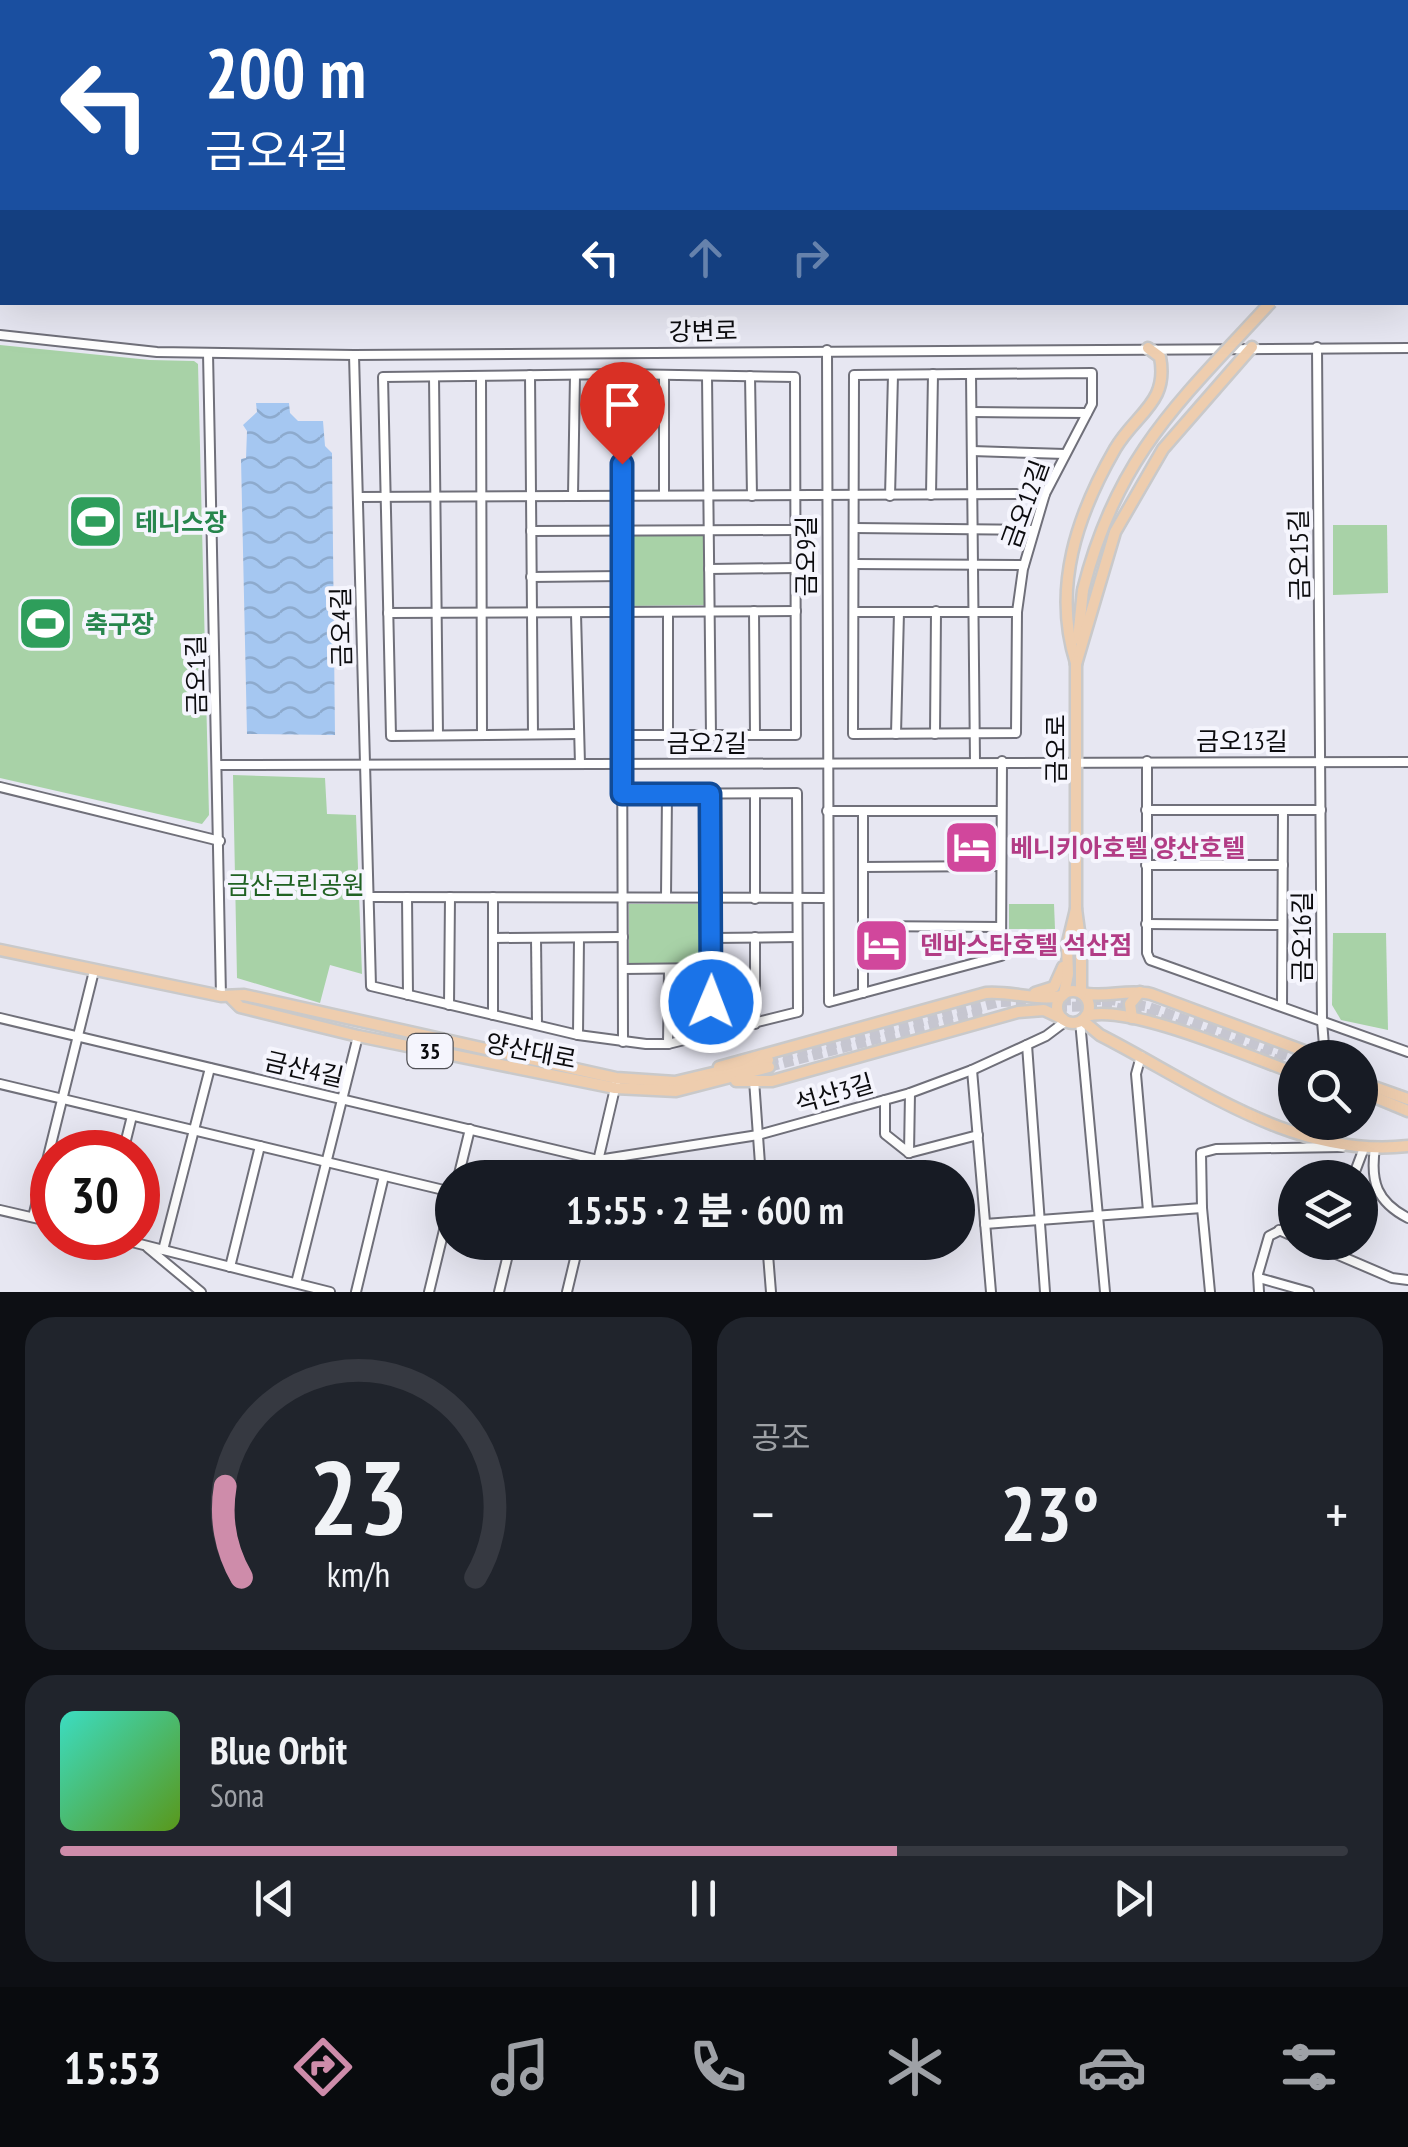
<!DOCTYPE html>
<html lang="ko">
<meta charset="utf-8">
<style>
:root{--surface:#171b24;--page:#20242c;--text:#f1f3f6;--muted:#9ea1a6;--line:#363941;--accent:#ce8caa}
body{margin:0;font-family:"PT Sans Narrow","Noto Sans KR",sans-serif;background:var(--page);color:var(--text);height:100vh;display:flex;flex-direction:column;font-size:38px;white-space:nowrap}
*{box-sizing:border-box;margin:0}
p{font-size:32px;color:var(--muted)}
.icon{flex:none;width:55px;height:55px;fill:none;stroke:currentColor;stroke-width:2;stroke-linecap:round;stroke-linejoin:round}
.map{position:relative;height:1292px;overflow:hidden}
.side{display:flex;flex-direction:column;gap:25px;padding:25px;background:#0d0f14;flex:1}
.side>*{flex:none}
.hud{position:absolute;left:0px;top:0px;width:1410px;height:305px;box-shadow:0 10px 40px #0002;background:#1a4fa0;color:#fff;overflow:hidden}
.controls{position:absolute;left:1278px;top:1040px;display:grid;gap:20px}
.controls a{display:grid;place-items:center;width:100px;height:100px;border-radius:50%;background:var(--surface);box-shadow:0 10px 40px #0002;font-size:50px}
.speed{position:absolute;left:30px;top:1130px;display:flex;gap:20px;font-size:50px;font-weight:700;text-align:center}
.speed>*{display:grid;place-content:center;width:130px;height:130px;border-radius:50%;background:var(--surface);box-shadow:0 10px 40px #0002;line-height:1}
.speed .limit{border:15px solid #d22;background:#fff;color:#111}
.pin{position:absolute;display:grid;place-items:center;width:85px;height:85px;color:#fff;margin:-102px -42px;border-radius:50% 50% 50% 0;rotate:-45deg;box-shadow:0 0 10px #0007}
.pin .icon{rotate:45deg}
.me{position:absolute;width:110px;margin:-55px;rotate:1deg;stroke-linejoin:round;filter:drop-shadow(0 0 8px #0008)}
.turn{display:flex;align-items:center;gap:35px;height:210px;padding:0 40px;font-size:45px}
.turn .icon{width:130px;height:130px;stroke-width:2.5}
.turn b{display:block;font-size:70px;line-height:85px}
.lanes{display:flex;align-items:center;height:95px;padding:0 40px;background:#0003;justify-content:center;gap:50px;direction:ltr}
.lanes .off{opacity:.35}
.big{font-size:75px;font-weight:800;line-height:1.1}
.side .widget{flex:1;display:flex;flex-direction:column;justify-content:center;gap:15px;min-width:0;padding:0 35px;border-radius:30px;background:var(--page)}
.side .dial{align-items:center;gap:0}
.dial svg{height:260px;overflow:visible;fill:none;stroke:var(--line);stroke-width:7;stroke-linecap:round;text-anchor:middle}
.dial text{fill:var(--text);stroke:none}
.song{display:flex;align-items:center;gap:30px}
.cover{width:120px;height:120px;border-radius:15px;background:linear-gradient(135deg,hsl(170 70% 55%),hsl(90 70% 35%))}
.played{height:10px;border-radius:5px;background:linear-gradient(90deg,var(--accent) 65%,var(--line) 65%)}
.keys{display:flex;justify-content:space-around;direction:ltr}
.heat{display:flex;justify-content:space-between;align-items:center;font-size:55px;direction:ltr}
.side .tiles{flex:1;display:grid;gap:25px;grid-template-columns:1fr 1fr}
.widget:last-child{grid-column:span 2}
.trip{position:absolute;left:435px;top:1160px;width:540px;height:100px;border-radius:50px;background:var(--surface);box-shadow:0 10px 40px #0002;font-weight:800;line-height:100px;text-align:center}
.dock{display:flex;height:160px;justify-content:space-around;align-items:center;background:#090b0e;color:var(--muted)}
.dock .icon{width:70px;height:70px}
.dock .current{color:var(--accent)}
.dock b{font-size:45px;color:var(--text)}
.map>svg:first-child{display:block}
</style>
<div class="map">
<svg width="1408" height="1292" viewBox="0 0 1408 1292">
<defs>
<pattern id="industrial-furrows" width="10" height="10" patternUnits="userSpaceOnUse" patternTransform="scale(2.5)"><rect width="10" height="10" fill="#dbdbed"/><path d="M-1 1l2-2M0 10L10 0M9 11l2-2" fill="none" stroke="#bbbbca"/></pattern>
<pattern id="water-waves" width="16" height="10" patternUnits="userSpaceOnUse" patternTransform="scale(2.5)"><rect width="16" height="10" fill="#a5c7f1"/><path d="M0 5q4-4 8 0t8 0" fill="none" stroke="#8daacd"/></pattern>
</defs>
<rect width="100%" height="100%" fill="#e7e7f2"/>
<!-- industrial -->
<path fill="url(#industrial-furrows)" d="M 129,0 L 1408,0 L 1408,81 L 1408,2 L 129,2 Z"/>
<!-- green -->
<g fill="#a8d2a7">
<path d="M 0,345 L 150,360 L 194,361 L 198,364 L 209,815 L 202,824 L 0,778 Z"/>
<path d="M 1333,525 L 1387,525 L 1388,593 L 1333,595 Z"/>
<path d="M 626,535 L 704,536 L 705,605 L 626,606 Z"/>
<path d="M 233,775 L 325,778 L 327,814 L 356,815 L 362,974 L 330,965 L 320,1003 L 237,978 Z"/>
<path d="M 629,904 L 703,904 L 706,909 L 707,960 L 702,964 L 629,965 Z"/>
<path d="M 1009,904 L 1054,904 L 1055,929 L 1009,929 Z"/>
<path d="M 1333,933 L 1386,933 L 1388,1030 L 1341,1020 L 1332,1005 Z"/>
</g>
<!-- water -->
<path fill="url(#water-waves)" d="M 256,403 L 289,403 L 290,413 L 298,421 L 323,421 L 325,446 L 332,453 L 335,735 L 247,734 L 241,459 L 246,458 L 247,431 L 243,425 L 257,412 Z"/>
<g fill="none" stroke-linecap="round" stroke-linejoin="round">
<!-- major-tunnel -->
<g stroke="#c6c6d0" stroke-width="10" stroke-dasharray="10 5" stroke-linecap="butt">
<path d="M 1057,1007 L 1109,1006 L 1147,1014 L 1295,1066"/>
<path d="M 768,1060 L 1000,1002 L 1081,1000 L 1112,1000 L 1149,1007 L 1295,1058"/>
<path d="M 769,1067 L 986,1011"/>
</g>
<defs>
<g id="minor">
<path d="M 188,2 L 188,0"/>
<path d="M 931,2 L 931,0"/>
<path d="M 0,56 L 2,57"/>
<path d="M 0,335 L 157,352 L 354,355 L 1408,348"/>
<path d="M 1317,347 L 1322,1021 L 1325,1058"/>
<path d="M 827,350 L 829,1002 L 1001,956 L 1002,761"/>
<path d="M 208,353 L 221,996"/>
<path d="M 354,355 L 371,986 L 578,1035 L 646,1044 L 668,1044 L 798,1012 L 797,793 L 623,794"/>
<path d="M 1092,373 L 1092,404 L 1045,494 L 1023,569 L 1017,612 L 1016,733 L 853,734 L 854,375 Z"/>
<path d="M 621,374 L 623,1042"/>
<path d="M 971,374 L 975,761"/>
<path d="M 530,375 L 533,734"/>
<path d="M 664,375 L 664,495"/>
<path d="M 481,376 L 482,735"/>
<path d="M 707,376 L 711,735"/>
<path d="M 750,376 L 752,496"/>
<path d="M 434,377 L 438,735"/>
<path d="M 972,412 L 1087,413"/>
<path d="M 972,451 L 1065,454"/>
<path d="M 573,495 L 575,375"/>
<path d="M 931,495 L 933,374"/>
<path d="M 890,496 L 893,375"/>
<path d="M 358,497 L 1045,494"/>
<path d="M 854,528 L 1033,530"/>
<path d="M 531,531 L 795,530"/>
<path d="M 854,564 L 1024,565"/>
<path d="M 709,569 L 795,568"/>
<path d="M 531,577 L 622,576"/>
<path d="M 754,611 L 755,735"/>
<path d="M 854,612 L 1017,612"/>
<path d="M 388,613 L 796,611"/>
<path d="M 668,613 L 668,735"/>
<path d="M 576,614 L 580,764"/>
<path d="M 579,734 L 391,736 L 383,377 L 621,374 L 795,377 L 796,735 L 622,735"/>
<path d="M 896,734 L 899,612"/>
<path d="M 935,734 L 936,611"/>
<path d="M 1147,761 L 1147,953 L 1150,960 L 1408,1052"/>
<path d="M 218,765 L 1408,762"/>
<path d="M 0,787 L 220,841"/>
<path d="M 710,794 L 710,1035"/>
<path d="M 755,794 L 755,899"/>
<path d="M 1146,810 L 1321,810"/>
<path d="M 827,811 L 1001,811"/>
<path d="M 863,811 L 863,993"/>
<path d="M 1146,865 L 1283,865"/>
<path d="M 863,867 L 1001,866"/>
<path d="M 369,897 L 827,898"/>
<path d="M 407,897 L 408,995"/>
<path d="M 493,897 L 493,1015"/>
<path d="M 666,897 L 667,794"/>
<path d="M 1146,924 L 1282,925"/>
<path d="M 863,926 L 1001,927"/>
<path d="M 493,938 L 623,937"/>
<path d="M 536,938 L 537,1024"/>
<path d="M 712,938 L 797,937"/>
<path d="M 623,969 L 712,968"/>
<path d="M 449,1005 L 450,897"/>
<path d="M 1282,1006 L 1283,810"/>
<path d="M 0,1018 L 598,1160 L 758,1135 L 910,1093 L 972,1070 L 1046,1036 L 1066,1021"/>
<path d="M 1080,1021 L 1105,1292"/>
<path d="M 755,1024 L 755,937"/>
<path d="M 578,1035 L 579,938"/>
<path d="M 668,1044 L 669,969"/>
<path d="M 1027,1045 L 1045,1292"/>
<path d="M 1141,1056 L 1136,1074 L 1148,1211"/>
<path d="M 972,1070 L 991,1292"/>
<path d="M 754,1080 L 761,1178"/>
<path d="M 0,1084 L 452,1192"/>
<path d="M 885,1100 L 885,1134 L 909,1153"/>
<path d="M 1375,1148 C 1370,1182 1377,1202 1408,1218"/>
<path d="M 123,1152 L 132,1116"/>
<path d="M 909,1153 L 978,1135"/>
<path d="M 909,1153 L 910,1093"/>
<path d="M 458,1178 L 470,1129"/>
<path d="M 594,1178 L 616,1084"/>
<path d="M 1347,1178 L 1356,1169 L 1364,1148"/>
<path d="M 0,1210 L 52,1222"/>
<path d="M 33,1217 L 94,971"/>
<path d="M 985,1224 L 1202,1208"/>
<path d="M 1279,1230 L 1295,1237"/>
<path d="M 116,1238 L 330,1292"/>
<path d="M 767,1242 L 771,1292"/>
<path d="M 1308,1242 L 1392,1278 L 1408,1280"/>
<path d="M 148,1248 L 201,1292"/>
<path d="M 163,1250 L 210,1068"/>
<path d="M 230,1267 L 260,1146"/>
<path d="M 1259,1278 L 1309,1292"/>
<path d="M 296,1283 L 358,1036"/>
<path d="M 356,1292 L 384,1176"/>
<path d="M 429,1292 L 452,1197"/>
<path d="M 499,1292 L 511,1242"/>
<path d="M 567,1292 L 579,1242"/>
<path d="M 1210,1292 L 1202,1208 L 1201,1153 L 1216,1149 L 1342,1147"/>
<path d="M 1259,1292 L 1258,1274 L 1269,1236 L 1295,1223"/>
</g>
<g id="major">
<path d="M 0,78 L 2,78"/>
<path d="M 1408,155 L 1408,154"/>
<path d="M 1078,639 L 1083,590"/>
<path d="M 1076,663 C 1052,588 1077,515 1115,449 C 1136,413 1169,403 1160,357 L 1148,348"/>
<path d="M 1076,664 L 1115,532 L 1163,449 L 1252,347"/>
<path d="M 1076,909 L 1076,661"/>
<path d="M 0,950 L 221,996 L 244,995 L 616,1078 L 675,1082 L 768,1060"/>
<circle cx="1073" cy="1007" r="16"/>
<path d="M 1035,993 L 1054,987 L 1063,967"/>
<path d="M 1082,993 C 1105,998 1127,989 1151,994 L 1323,1058"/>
<path d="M 1064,994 L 1068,974 L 1067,946 L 1076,909 L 1081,946 L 1081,993"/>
<path d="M 231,998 L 240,1007 L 358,1036 L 615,1088 L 676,1091 L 769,1067"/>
<path d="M 1086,1016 C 1127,1003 1250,1057 1295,1073"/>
<path d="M 1132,1018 L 1130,1004 L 1140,992"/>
<path d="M 1082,1020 L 1100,1035 C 1196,1084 1294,1159 1408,1146"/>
<path d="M 719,1067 L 986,993 C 1012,991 1036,1001 1062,996"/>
<path d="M 736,1081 L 772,1081 L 1018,1012 L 1044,1010 L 1063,1019"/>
<path d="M 1360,1082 L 1408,1099"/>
<path d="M 1360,1091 L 1408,1111"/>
</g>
<g id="highway">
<path d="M 99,2 L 99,0"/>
<path d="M 112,2 L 113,0"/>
</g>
</defs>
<!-- minor casing -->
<use href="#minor" stroke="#70707a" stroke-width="12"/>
<!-- major casing -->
<use href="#major" stroke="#c9c9ca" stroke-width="15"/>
<!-- highway casing -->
<use href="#highway" stroke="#c9c9ca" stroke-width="16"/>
<!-- minor -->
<use href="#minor" stroke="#fff" stroke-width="8"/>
<!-- major -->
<use href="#major" stroke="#eecdae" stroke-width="10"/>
<!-- highway -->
<use href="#highway" stroke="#e2ab78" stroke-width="11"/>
<defs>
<path id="major-bridge" d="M 1083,590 C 1117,455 1180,401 1271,302"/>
</defs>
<!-- major-bridge casing -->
<use href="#major-bridge" stroke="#c9c9ca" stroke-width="15" stroke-linecap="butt"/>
<!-- major-bridge -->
<use href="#major-bridge" stroke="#eecdae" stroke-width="10"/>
</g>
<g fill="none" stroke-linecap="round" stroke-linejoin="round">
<defs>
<path id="route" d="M 622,464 L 622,794 L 710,794 L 711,1002"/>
</defs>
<!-- route casing -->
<use href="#route" stroke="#114b97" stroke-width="25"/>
<!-- route -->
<use href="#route" stroke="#1a73e8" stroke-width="18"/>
</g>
<!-- icons -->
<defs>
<symbol id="stadium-square" viewBox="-11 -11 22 22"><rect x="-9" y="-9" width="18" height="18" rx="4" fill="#2e9e5b" stroke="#f5f5fd"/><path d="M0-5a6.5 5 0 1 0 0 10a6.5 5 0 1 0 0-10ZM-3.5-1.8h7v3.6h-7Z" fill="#fff"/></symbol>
<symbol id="hotel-square" viewBox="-11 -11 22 22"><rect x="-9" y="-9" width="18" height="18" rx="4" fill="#d1479c" stroke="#f5f5fd"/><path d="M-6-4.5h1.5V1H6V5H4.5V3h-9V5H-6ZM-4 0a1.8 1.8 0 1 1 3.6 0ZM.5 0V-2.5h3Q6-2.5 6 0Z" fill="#fff"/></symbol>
</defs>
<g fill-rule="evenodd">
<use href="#stadium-square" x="64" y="490" width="63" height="63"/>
<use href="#stadium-square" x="14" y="592" width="63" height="63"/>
<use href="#hotel-square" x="940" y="816" width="63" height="63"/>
<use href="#hotel-square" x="850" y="914" width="63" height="63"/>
</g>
<g text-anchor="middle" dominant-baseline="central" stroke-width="8" stroke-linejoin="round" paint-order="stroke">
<!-- shield labels -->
<rect fill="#f5f5fd" stroke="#515156" stroke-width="2.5" x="407.5" y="1034" width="45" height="34" rx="8"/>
<g font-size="22" font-weight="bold" fill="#0b0b0e">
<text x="430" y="1051">35</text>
</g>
<!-- street labels -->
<g font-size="25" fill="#0b0b0e" stroke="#f5f5fd">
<text transform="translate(703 331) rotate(-1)">강변로</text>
<text transform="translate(1025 504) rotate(-70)">금오12길</text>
<text transform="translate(1299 555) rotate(-91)">금오15길</text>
<text transform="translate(806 556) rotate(-90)">금오9길</text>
<text transform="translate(341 627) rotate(-91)">금오4길</text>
<text transform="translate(196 675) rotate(-91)">금오1길</text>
<text x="1242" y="741">금오13길</text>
<text x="707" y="743">금오2길</text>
<text transform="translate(1056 749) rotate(-90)">금오로</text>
<text transform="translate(1302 937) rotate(-90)">금오16길</text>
<text transform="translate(531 1051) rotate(11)">양산대로</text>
<text transform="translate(304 1069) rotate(13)">금산4길</text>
<text transform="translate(834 1093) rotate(-16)">석산3길</text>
</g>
<!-- leisure labels -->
<g font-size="25" font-weight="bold" fill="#27864d" stroke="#f5f5fd" text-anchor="start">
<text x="135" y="522">테니스장</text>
<text x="85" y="624">축구장</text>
</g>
<!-- hotel labels -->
<g font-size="25" font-weight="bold" fill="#b23c85" stroke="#f5f5fd" text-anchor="start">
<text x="1010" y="848">베니키아호텔 양산호텔</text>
<text x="920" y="945">덴바스타호텔 석산점</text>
</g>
<!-- park labels -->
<g font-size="25" fill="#206223" stroke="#f5f5fd">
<text x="296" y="885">금산근린공원</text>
</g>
</g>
</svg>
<div class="controls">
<a><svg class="icon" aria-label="search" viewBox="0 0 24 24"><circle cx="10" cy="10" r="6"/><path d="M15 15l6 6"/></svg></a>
<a><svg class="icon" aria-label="layers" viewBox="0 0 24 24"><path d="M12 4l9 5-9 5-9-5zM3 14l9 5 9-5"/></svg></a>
</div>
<div class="speed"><div class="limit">30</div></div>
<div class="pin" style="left:622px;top:464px;background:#d93025"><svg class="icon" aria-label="arrive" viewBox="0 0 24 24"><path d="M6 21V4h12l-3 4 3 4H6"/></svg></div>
<svg class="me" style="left:711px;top:1002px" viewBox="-20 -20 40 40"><circle r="17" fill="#1a73e8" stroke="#fff" stroke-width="3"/><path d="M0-11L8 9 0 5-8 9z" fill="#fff"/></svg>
<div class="trip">15:55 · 2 분 · 600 m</div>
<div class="hud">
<div class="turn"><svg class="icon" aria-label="left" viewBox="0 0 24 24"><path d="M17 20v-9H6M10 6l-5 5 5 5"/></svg><div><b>200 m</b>금오4길</div></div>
<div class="lanes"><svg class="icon" aria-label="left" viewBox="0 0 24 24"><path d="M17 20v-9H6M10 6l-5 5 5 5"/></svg><svg class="icon off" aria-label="ahead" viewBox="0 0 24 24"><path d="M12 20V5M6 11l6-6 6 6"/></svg><svg class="icon off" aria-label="right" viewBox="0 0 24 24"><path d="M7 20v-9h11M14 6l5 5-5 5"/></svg></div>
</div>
</div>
<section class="side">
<div class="tiles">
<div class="widget dial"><svg viewBox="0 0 100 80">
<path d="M14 69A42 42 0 1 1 86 69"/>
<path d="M14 69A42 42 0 0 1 9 41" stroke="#ce8caa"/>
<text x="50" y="56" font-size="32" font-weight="700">23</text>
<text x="50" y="72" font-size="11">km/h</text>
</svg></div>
<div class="widget"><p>공조</p>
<div class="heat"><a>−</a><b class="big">23°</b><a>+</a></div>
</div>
<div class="widget">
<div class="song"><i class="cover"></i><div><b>Blue Orbit</b><p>Sona</p></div></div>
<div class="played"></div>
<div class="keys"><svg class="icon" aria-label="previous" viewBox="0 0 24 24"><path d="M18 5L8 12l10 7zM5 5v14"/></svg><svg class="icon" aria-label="pause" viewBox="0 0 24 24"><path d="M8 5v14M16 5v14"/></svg><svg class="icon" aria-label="next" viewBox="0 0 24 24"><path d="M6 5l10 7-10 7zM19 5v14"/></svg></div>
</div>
</div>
</section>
<nav class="dock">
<b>15:53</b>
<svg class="icon current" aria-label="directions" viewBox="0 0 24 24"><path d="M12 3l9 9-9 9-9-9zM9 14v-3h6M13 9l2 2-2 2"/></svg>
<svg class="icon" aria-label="music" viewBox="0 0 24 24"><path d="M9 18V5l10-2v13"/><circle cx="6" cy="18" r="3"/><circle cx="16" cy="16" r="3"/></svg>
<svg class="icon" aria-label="phone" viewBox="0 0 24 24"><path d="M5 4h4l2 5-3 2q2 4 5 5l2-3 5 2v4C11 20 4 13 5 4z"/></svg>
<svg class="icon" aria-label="climate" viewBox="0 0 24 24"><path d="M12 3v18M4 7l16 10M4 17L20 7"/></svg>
<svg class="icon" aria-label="car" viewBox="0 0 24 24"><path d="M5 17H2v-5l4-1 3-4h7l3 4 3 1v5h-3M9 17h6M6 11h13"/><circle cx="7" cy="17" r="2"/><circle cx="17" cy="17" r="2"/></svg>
<svg class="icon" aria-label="filters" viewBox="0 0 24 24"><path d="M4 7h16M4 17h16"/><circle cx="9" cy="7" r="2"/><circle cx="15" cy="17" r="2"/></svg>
</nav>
